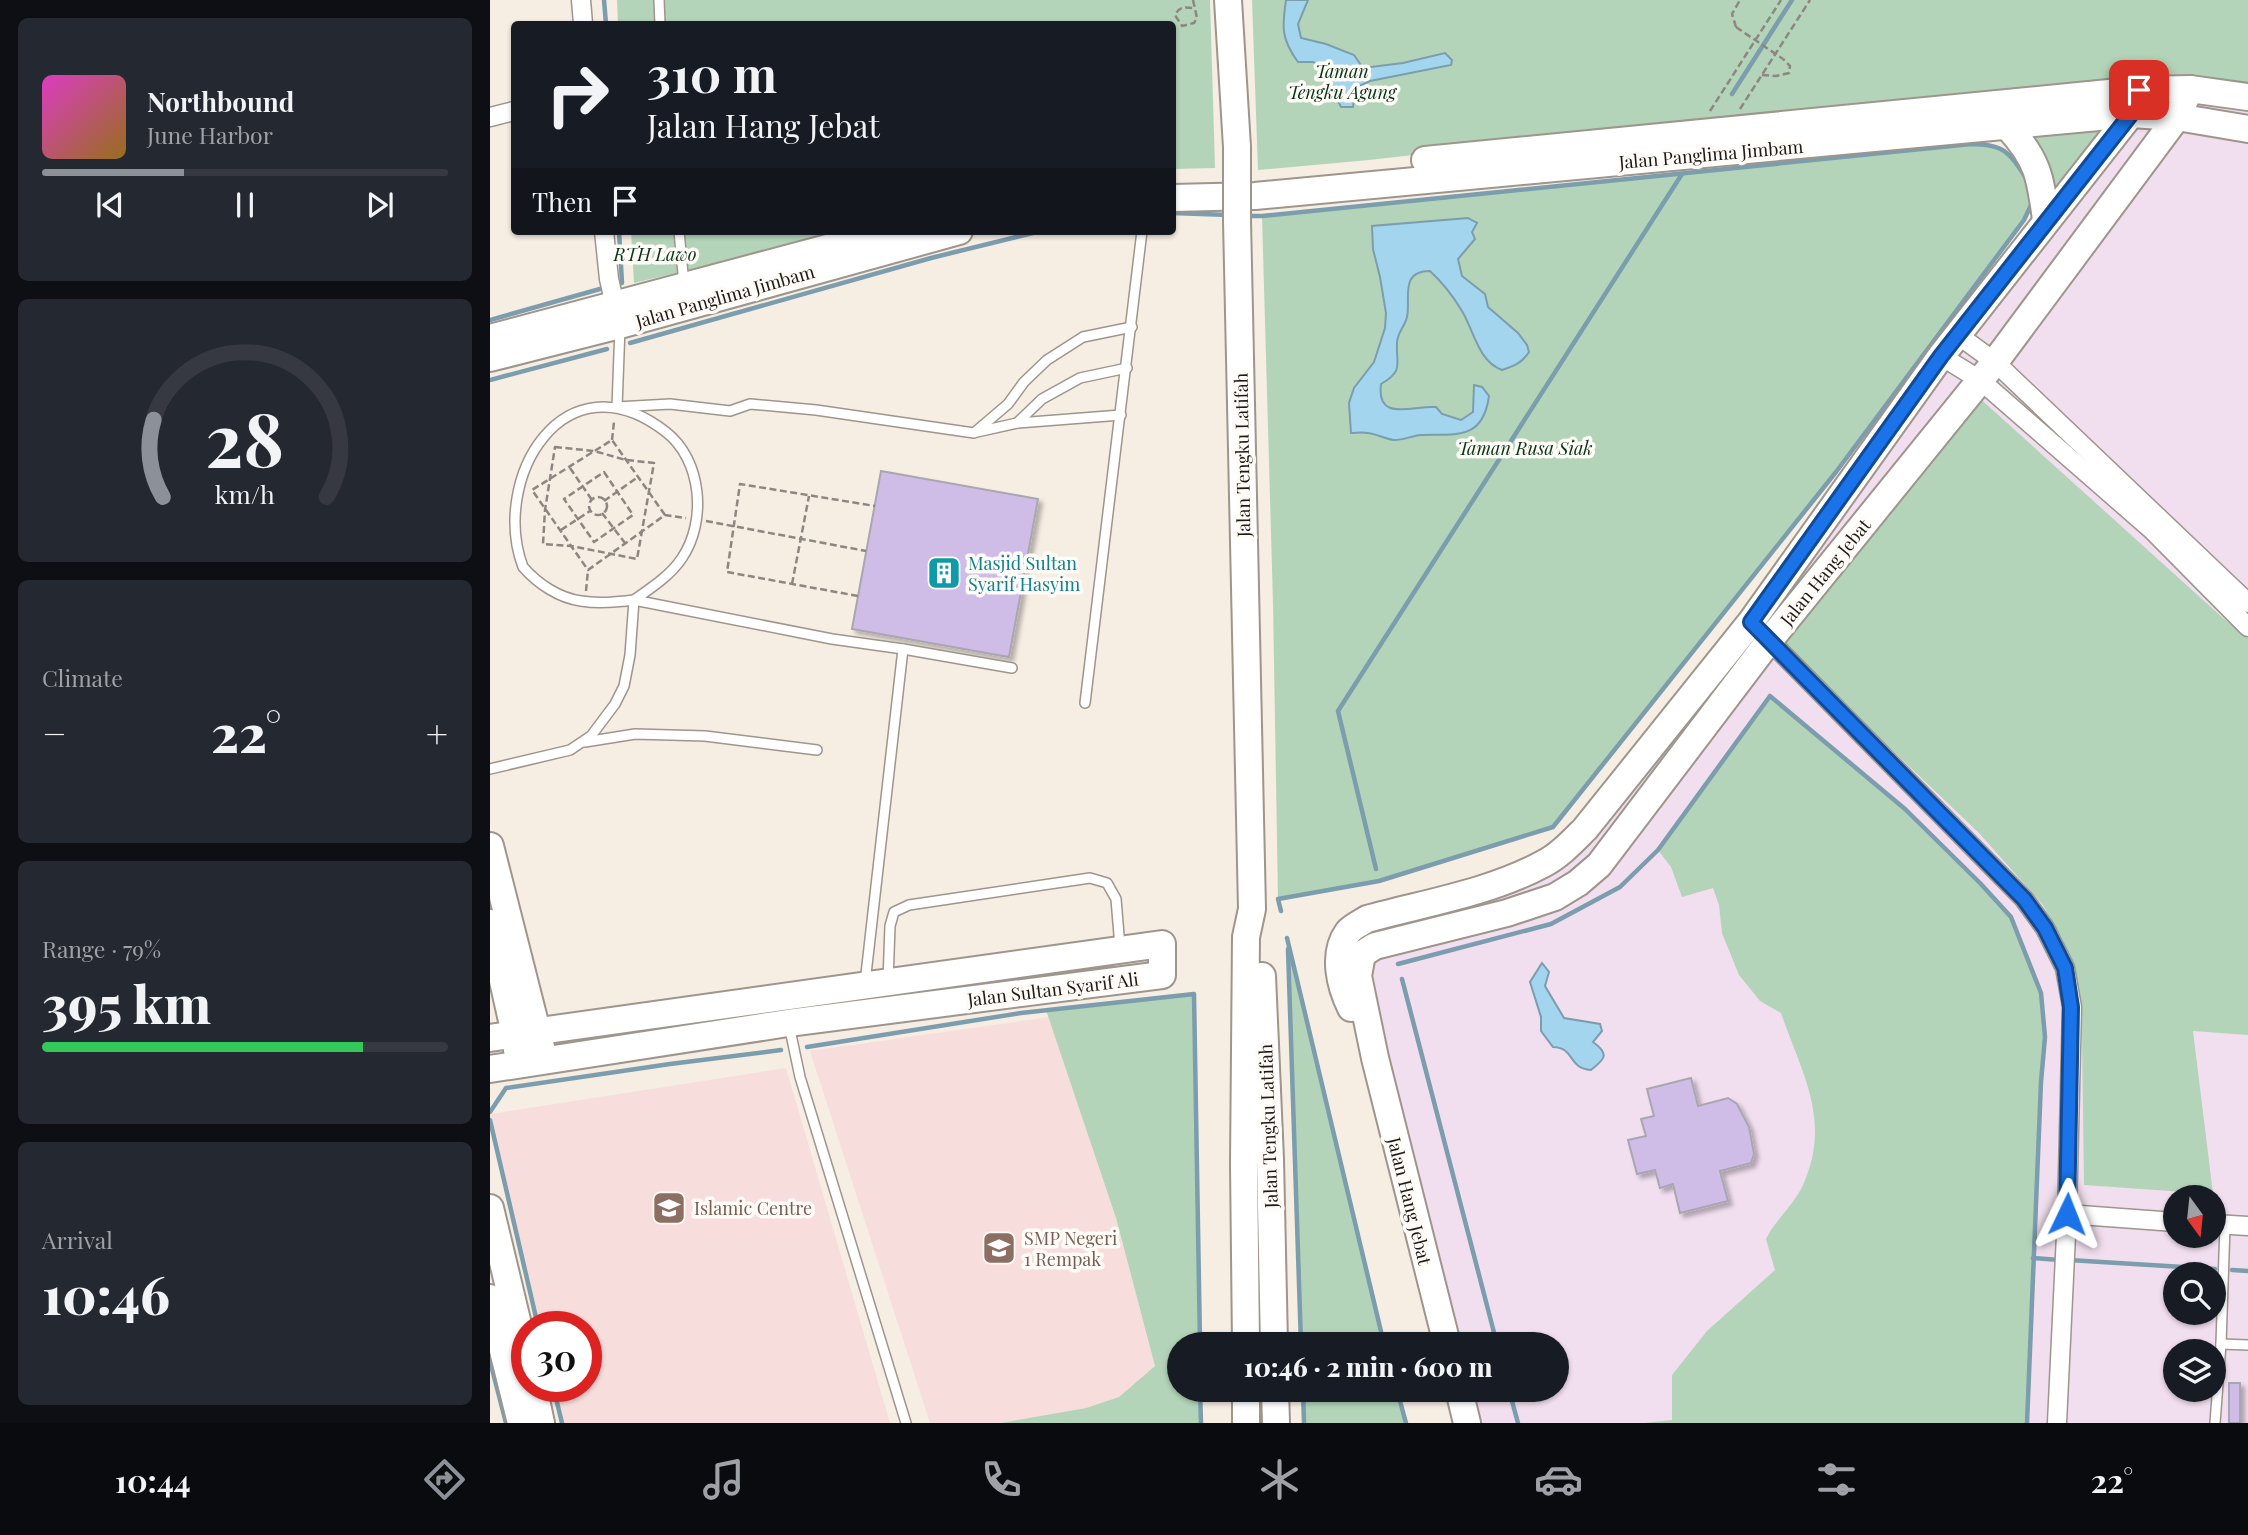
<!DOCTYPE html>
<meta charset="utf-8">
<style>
:root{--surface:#171b24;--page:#242831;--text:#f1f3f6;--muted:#9ea1a6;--line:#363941;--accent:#8c9099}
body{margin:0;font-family:"Playfair Display",serif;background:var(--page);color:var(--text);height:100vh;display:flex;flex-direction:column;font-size:26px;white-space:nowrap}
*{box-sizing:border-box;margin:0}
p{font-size:23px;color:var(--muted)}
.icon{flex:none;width:38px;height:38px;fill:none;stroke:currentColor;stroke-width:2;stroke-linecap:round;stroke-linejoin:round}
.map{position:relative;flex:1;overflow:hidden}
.details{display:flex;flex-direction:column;gap:18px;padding:18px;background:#0d0f14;width:490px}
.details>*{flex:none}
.banner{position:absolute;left:21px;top:21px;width:665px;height:214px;border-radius:7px;box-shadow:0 2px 5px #0004;background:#171b24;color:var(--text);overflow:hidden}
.needle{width:46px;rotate:165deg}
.buttons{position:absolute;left:1673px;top:1185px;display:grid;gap:14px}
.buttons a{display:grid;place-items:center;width:63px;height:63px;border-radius:50%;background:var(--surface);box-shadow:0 2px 5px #0004;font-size:35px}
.speed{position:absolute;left:21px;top:1311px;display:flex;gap:14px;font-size:35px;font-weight:700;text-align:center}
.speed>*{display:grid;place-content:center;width:91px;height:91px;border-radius:50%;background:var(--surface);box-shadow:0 2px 5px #0004;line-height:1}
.speed .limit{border:10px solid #d22;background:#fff;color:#111}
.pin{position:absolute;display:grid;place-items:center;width:60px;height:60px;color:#fff;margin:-30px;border-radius:14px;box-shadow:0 4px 10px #0006}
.me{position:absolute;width:77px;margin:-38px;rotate:2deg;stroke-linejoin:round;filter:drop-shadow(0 0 5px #0008)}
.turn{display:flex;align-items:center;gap:24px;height:147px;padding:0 21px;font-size:32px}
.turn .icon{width:91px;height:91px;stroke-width:2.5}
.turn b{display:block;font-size:49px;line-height:60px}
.then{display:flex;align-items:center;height:66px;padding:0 21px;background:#0003;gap:14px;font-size:26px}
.big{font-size:52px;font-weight:800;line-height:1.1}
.details .card{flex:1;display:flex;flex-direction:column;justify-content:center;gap:10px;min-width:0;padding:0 24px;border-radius:10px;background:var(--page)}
.details .dial{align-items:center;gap:0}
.dial svg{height:182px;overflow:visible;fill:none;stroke:var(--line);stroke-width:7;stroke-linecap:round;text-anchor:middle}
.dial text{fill:var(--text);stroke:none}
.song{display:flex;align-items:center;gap:21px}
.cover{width:84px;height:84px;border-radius:10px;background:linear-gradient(135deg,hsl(310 70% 55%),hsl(40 70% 35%))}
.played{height:7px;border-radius:4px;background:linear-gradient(90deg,var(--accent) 35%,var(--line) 35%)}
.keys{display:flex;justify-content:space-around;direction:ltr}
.heat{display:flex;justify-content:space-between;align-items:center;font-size:38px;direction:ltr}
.charge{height:10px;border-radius:5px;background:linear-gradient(90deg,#34c759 79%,var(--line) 0)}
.trip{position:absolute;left:677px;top:1332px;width:402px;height:70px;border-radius:35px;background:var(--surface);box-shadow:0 2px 5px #0004;font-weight:800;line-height:70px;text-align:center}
.tabs{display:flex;height:112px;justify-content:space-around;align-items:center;background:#090b0e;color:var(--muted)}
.tabs .icon{width:49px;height:49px}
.tabs .selected{color:var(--accent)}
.tabs b{font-size:32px;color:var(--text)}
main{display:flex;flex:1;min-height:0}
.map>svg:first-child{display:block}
</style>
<main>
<section class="details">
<div class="card">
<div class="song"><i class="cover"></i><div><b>Northbound</b><p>June Harbor</p></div></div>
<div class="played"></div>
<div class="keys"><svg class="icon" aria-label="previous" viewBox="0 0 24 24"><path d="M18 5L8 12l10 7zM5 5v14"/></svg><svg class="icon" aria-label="pause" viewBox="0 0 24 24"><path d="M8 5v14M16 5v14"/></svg><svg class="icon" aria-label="next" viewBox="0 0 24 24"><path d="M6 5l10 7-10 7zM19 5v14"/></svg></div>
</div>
<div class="card dial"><svg viewBox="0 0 100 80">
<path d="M14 69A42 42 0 1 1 86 69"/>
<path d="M14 69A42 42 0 0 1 10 35" stroke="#8c9099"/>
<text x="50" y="56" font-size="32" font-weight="700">28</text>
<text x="50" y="72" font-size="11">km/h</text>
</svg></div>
<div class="card"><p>Climate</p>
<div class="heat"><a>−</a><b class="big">22°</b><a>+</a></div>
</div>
<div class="card"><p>Range · 79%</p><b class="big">395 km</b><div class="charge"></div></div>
<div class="card"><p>Arrival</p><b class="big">10:46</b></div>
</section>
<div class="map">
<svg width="1758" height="1423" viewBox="0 0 1758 1423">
<defs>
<filter id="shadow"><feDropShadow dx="4" dy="4" stdDeviation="2" flood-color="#0004"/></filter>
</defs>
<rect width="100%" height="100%" fill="#f6ede3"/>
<!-- commercial -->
<path fill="#f1deee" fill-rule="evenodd" d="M 1649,90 L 1758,97 L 1758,1423 L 977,1423 L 969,1390 L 1068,1390 L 1068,1344 L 957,1344 L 858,931 L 1077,847 ZM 1685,1197 L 1724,1197 L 1724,1236 L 1685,1236 ZM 1685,1274 L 1724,1274 L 1724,1312 L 1685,1312 ZM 1685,1351 L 1724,1351 L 1724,1390 L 1685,1390 Z"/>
<!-- education -->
<g fill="#f8dddd">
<path d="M 559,1017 L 626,1218 L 665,1366 L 630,1397 L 596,1408 L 511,1423 L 440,1423 L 320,1051 Z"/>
<path d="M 296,1068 L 400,1423 L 72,1423 L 63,1386 L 96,1386 L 96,1326 L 48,1326 L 0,1114 Z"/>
</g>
<!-- green -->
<g fill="#b3d4b9">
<path d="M 127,0 L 720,0 L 725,168 L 683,169 L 682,24 L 128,24 Z"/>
<path d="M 762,0 L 1758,0 L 1758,86 L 1677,75 L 1354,106 L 879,160 L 768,170 Z"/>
<path d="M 1620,125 L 1569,193 L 1534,131 Z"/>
<path d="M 1481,144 C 1491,144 1501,143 1509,147 C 1529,157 1545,188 1540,209 L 1346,472 L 1063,827 L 889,881 L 788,899 L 783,603 L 772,216 Z"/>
<path d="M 141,231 L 360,231 L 144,283 Z"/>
<path d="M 1485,394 L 1733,618 L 1758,638 L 1758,1035 L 1703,1031 L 1723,1194 L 1594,1185 L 1592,1033 L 1586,979 L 1573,940 L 1553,905 L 1489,833 L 1290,643 Z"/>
<path d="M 1280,696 L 1415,809 L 1490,883 L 1521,917 L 1551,993 L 1555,1037 L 1544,1220 L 1537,1423 L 1154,1423 L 1182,1420 L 1182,1375 L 1217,1331 L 1285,1270 L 1276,1239 C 1286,1219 1304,1205 1313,1185 C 1342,1120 1312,1074 1291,1013 L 1270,1001 L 1249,975 L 1232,933 L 1229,905 L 1223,888 L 1192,897 L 1181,867 L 1168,850 Z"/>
<path d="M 797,938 L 889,1324 L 894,1344 L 811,1344 Z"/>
<path d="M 704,994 L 710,1344 L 690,1344 L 690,1390 L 710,1390 L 711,1423 L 511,1423 L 596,1408 L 629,1397 L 665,1366 L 626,1218 L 556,1010 Z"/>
<path d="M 813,1390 L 907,1390 L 916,1423 L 814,1423 Z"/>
</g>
<!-- water -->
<g fill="#a4d5ee" stroke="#7b9dad" stroke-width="2">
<path d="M 796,0 L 818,0 L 808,24 L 811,38 L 836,44 L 864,55 L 873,68 L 913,63 L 955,53 L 962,60 L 961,65 L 880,81 L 865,88 L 863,107 L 851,107 L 832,66 L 823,62 L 808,62 C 791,39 792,27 796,0 Z"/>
<path d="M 978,218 L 987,223 L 982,232 L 985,239 L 968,259 L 972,276 L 995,294 L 998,307 L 1028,333 L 1037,345 L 1039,352 C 1032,363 1024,366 1012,370 C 988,361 984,331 972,311 C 963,296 953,283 940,271 C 909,271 921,299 917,317 C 915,326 907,333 907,343 C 906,364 914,371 891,384 C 886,423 923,405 946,407 L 952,414 L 971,420 L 983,412 L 984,385 L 992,387 L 999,396 C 993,440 967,434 931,435 C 922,436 913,440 904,440 C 895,439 887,434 878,433 C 872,432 866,433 861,433 L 859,403 L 864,388 L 884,362 L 895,328 L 896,313 L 890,277 L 883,249 L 882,226 Z"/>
<path d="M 1052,963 L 1059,972 L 1055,986 L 1074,1018 L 1110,1024 L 1112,1031 L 1103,1042 C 1120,1054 1115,1059 1101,1070 C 1077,1068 1086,1048 1063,1047 L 1051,1031 L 1051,1017 L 1040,982 Z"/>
</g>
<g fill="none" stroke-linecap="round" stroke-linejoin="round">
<!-- stream -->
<g stroke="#7b9dad" stroke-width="4.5">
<path d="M 114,0 L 116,24"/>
<path d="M 1242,94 L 1302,0"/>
<path d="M 682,213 L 740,215"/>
<path d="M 755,216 L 772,216 L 1481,144 C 1514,144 1519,152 1536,178"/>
<path d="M 126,284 L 132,283 L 129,231"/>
<path d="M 0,320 L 117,287"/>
<path d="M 140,343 L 441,258 L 551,231"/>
<path d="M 0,380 L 117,349"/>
<path d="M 886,869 L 848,711 L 1192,174"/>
<path d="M 791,911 L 788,899 L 889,881 L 1063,827 L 1346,472 L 1534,220 L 1542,203"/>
<path d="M 797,938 L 894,1344"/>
<path d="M 798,949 L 811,1344"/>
<path d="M 908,964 L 1061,924 L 1130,887 L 1168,850 L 1280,696 L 1415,809 L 1490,883 L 1521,917 L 1551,993 L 1555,1037 L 1551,1082 L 1537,1423"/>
<path d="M 912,979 L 1007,1344"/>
<path d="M 317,1047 L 531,1013 L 704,994 L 710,1344"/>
<path d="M 0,1112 L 16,1088 L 180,1064 L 291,1050"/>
<path d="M 0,1120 L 48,1326"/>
<path d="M 1543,1258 L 1570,1260"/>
<path d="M 1579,1260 L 1725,1269"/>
<path d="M 1742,1270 L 1758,1271"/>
<path d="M 0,1361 L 16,1423"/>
<path d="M 63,1386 L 72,1423"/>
<path d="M 710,1390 L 711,1423"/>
<path d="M 813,1390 L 814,1423"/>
<path d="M 907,1390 L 916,1423"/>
<path d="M 1019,1390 L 1028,1423"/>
</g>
</g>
<!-- building -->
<g fill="#cfbde8" stroke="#aaa6b1" stroke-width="2" filter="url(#shadow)">
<path d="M 391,471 L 548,499 L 519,657 L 362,629 Z"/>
<path d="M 1201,1078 L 1208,1106 L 1238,1098 L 1247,1104 L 1259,1127 L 1264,1154 L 1261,1163 L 1230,1171 L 1238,1201 L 1190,1213 L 1183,1184 L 1170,1188 L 1165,1170 L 1147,1174 L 1138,1140 L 1156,1136 L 1151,1119 L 1164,1116 L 1157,1089 Z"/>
<rect x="1739" y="1383" width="11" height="40"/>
</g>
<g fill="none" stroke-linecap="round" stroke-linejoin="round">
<defs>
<g id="lane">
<path d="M 169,0 L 170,24"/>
<path d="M 189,231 L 194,285"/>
<path d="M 130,327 L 127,407 L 180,404 L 240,411 L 260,404 L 326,410 L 484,433 L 518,404 L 534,382 L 557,360 L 593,337 L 642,327"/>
<path d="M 528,423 L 631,415"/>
<path d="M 487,432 L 527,423 L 552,399 L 590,378 L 637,368"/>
<path d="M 144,600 C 161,588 180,576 192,558 C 217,521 212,460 176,432 C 74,353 0,479 33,567 C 48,584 69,598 91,601 C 109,604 127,602 144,600 L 342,639 L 413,649 L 375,983"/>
<path d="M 413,649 L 522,668"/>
<path d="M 595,703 L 652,231"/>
<path d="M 95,742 L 145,734 L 215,736 L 327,750"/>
<path d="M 0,769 L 80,750 L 101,736 L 125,704 L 134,686 L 140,655 L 144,600"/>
<path d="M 398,981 L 400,926 L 404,912 L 419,905 L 600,878 L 617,883 L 626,899 L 630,947"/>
<path d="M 299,1025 L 310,1077 L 416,1423"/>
<path d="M 1731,1344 L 1758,1345"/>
<path d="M 1725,1423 L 1731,1344 L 1735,1225"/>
</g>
<g id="street">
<path d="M 91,0 L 93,24"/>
<path d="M 0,117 L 24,111"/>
<path d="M 114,231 L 119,279 L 127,314"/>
<path d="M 1468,335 L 1505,362 L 1758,603"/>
<path d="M 1451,356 L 1490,380 L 1662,530 L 1758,627"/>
<path d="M 1272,633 L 1534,899 L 1555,928 L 1575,968 L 1582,1007 L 1577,1214 L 1567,1423"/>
<path d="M 1577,1214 L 1685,1222"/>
<path d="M 1724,1224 L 1758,1226"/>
</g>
<g id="secondary">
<path d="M 738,0 L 747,147"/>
<path d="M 1518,127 C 1548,160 1550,176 1556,219"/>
<path d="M 935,160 L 1649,90 L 1700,89 L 1758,97"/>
<path d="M 682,198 L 765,196 L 1641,114 L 1687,117 L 1758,129"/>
<path d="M 747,220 L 762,909 L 756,937 L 754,1164 L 756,1344"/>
<path d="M 0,338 L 401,231"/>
<path d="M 0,358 L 130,325 L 469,231"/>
<path d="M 0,846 L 51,1047"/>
<path d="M 0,923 L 25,1034 L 27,1050"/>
<path d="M 772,976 L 780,1159 L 784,1344"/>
<path d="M 861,1008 C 850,986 842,954 858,932 C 862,927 871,923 877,919 C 935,903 999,893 1053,864 C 1069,856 1082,842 1095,829 L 1261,622 L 1451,356 L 1641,114 L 1649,90"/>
<path d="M 0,1038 L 672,944 L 672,975 L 298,1023 L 0,1069"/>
<path d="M 0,1208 L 37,1362"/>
<path d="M 0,1298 L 31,1423"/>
<path d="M 957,1344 L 885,1058 L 868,976 L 872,954 L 885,946 L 1017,913 L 1065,897 L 1088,883 L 1109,865 L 1279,641 L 1505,362 L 1687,117 L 1700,89"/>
<path d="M 43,1386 L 51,1423"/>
<path d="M 756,1390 L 756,1423"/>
<path d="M 785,1390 L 786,1423"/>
<path d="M 969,1390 L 977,1423"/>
</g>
</defs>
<!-- lane casing -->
<use href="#lane" stroke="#9e958c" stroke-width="12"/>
<!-- street casing -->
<use href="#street" stroke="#9e958c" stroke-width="21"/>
<!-- secondary casing -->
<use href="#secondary" stroke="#9e958c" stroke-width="30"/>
<!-- path -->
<g stroke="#8d8781" stroke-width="2.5" stroke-dasharray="7 3.5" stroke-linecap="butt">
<path d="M 703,0 L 707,18 L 704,23 L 692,26 L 685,15 C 690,5 696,8 704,8"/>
<path d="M 1246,27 L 1242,14 L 1250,0"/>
<path d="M 1272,75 L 1286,76 L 1299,73 L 1300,66 L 1293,59"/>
<path d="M 1250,109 L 1320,0"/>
<path d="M 1220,111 L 1291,0"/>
<path d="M 122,440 L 124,422"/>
<path d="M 65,447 L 104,451 L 136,460 L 164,463 L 147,559 L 81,546 L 53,544 L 55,510 Z"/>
<path d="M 80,468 L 102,500"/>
<path d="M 114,472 L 143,515 L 104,542 L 74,499 Z"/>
<circle cx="108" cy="506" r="9"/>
<path d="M 114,501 L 148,477"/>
<path d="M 112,513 L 135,543"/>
<path d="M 175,515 L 122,440 L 42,490 L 98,570 L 175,515 L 196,518"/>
<path d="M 216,521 L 376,551"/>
<path d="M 71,530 L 100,511"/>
<path d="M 302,584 L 319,496"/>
<path d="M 96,591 L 98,570"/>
<path d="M 368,596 L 237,572 L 250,484 L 385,506"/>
</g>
<!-- lane -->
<use href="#lane" stroke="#fff" stroke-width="9"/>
<!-- street -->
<use href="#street" stroke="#fff" stroke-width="18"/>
<!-- secondary -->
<use href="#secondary" stroke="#fff" stroke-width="26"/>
<defs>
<path id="secondary-bridge" d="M 747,147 L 747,220"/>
</defs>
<!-- secondary-bridge casing -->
<use href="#secondary-bridge" stroke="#9e958c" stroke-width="30" stroke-linecap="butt"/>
<!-- path-bridge -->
<path stroke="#8d8781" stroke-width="2.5" stroke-dasharray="7 3.5" stroke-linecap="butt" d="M 1246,27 L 1293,59"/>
<!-- secondary-bridge -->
<use href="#secondary-bridge" stroke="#fff" stroke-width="26"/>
</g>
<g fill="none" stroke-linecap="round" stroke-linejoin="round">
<defs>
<path id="route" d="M 1577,1214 L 1581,1007 L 1575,968 L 1555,928 L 1534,899 L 1261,622 L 1451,356 L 1641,114 L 1649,90"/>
</defs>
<!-- route casing -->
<use href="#route" stroke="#114b97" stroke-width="18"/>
<!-- route -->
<use href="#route" stroke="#1a73e8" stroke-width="12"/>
</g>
<!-- icons -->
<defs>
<symbol id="building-square" viewBox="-11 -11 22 22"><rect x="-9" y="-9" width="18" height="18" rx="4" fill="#0f9aa8" stroke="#fffbf7"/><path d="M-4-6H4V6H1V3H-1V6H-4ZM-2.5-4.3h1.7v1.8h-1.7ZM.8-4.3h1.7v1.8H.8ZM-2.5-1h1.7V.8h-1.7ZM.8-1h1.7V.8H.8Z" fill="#fff"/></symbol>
<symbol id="school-square" viewBox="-11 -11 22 22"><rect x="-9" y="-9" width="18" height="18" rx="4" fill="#8d6e63" stroke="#fffbf7"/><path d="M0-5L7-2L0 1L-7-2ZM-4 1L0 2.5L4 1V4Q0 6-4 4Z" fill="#fff"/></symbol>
</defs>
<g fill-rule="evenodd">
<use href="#building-square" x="435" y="554" width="38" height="38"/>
<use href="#school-square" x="160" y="1189" width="38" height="38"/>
<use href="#school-square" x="490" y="1229" width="38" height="38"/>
</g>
<g text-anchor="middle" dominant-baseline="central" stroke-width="7" stroke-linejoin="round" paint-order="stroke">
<!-- park labels -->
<g font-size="18" font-style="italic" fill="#053416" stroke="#fffbf7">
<text x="852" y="71">Taman<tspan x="852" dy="21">Tengku Agung</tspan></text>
<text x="165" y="254">RTH Lawo</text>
<text x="1035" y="448">Taman Rusa Siak</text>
</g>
<!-- street labels -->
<g font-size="18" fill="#1c1916" stroke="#fffbf7">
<text transform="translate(1221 154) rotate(-5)">Jalan Panglima Jimbam</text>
<text transform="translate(235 296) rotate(-16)">Jalan Panglima Jimbam</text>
<text transform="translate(752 455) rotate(-91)">Jalan Tengku Latifah</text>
<text transform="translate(1335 572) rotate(-51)">Jalan Hang Jebat</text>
<text transform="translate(563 989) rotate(-7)">Jalan Sultan Syarif Ali</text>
<text transform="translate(778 1126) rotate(-92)">Jalan Tengku Latifah</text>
<text transform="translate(920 1201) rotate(76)">Jalan Hang Jebat</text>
</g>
<!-- culture labels -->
<g font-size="18" fill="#0d838f" stroke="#fffbf7" text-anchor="start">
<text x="478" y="563">Masjid Sultan<tspan x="478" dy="21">Syarif Hasyim</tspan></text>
</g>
<!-- education labels -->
<g font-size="18" fill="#785e54" stroke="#fffbf7" text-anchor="start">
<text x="204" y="1208">Islamic Centre</text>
<text x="534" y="1238">SMP Negeri<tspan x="534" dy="21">1 Rempak</tspan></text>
</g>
</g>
</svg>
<div class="buttons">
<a><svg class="needle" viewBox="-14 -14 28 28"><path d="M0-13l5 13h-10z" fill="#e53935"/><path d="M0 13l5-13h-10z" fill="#9ea1a6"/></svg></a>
<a><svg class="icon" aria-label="search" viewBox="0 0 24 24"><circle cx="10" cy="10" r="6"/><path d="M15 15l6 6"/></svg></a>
<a><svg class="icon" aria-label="layers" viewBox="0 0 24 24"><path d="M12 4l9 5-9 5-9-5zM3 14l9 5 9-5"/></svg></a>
</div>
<div class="speed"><div class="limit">30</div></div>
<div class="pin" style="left:1649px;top:90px;background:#d93025"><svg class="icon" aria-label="arrive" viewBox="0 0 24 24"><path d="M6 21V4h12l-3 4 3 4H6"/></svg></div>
<svg class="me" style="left:1577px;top:1214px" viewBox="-20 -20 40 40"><path d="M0-17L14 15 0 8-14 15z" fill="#1a73e8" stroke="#fff" stroke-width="4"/></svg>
<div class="trip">10:46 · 2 min · 600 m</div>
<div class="banner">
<div class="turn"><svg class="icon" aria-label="right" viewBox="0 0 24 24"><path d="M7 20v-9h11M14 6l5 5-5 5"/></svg><div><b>310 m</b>Jalan Hang Jebat</div></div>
<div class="then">Then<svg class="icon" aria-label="arrive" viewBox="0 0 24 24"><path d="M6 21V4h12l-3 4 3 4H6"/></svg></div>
</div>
</div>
</main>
<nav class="tabs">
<b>10:44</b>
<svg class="icon selected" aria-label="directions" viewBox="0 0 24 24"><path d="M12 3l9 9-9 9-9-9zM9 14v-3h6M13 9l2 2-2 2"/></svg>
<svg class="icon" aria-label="music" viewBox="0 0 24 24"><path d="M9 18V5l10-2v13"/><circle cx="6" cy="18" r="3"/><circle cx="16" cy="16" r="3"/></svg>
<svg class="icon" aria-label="phone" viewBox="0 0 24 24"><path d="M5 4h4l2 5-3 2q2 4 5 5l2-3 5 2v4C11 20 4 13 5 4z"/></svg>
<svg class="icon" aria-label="climate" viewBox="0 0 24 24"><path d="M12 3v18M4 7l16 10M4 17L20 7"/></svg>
<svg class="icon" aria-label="car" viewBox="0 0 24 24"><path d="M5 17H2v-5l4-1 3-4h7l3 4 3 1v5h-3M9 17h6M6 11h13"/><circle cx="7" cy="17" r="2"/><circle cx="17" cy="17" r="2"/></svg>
<svg class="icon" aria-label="filters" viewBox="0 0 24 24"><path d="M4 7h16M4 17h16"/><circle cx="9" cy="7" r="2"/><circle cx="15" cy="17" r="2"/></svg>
<b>22°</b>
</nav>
